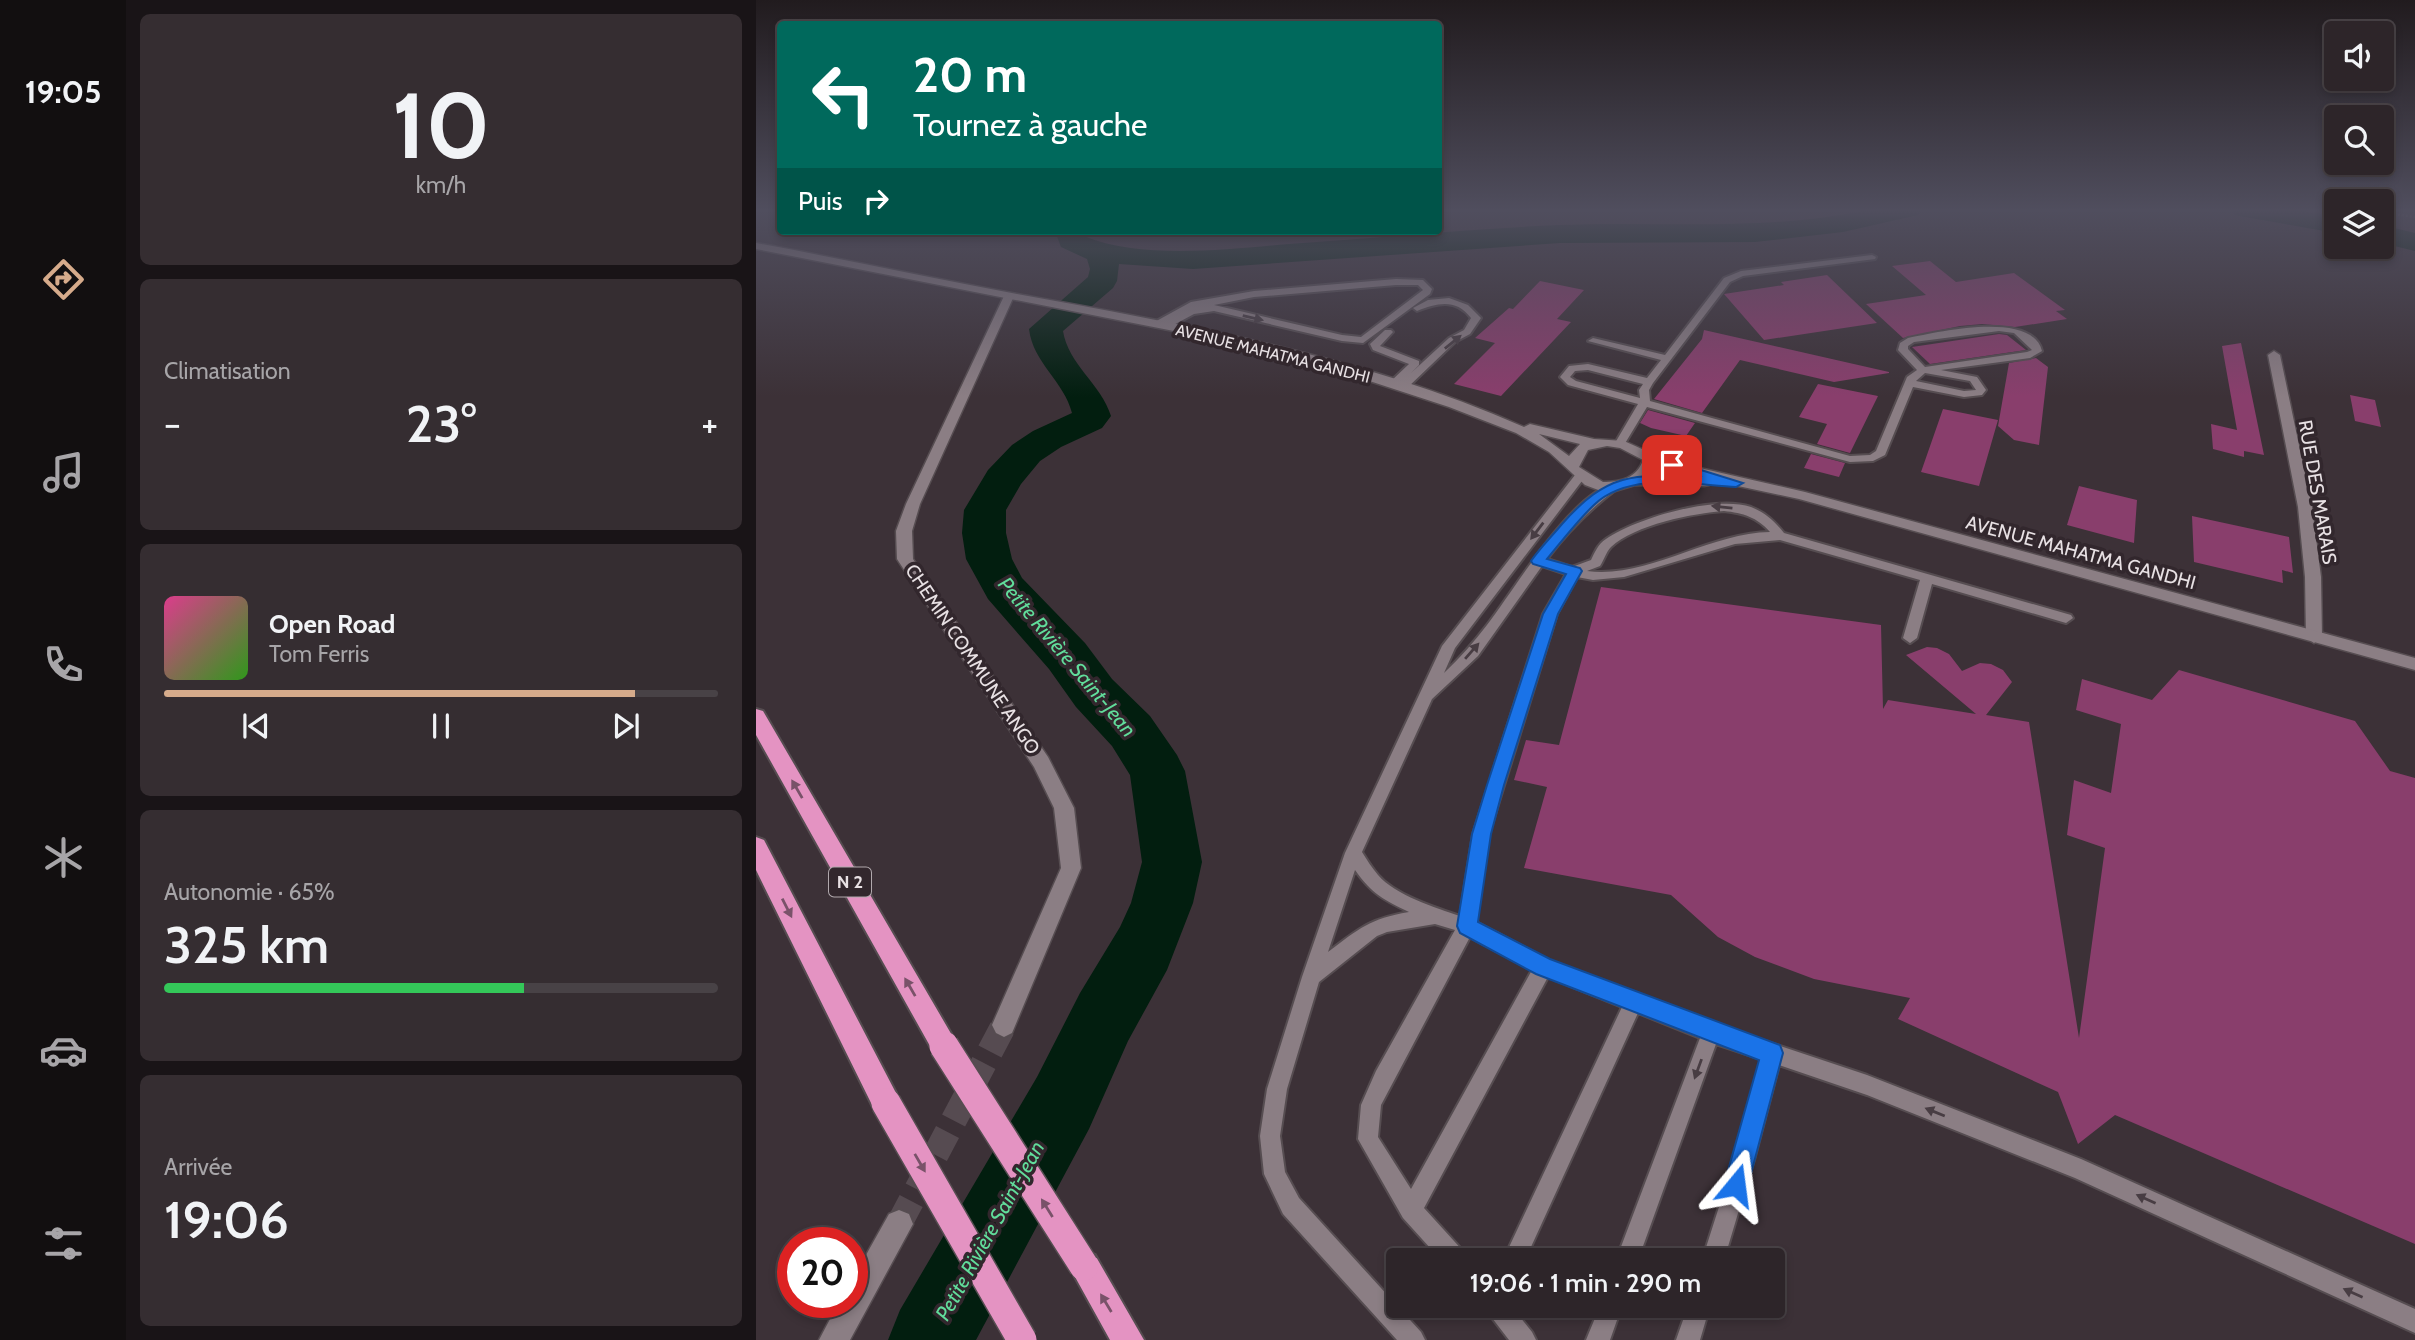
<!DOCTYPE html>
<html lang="fr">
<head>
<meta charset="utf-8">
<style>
  :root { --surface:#2d2529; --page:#352d31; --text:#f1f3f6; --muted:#a7a5a8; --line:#484246; --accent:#d6ab8b }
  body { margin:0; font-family:Cabin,sans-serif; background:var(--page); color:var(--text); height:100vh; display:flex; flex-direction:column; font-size:26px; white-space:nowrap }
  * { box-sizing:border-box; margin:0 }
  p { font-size:23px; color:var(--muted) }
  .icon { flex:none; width:38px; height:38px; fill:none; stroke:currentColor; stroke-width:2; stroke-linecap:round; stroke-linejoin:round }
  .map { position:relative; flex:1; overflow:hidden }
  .panel { display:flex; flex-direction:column; gap:14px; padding:14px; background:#191417; width:630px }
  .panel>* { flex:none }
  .top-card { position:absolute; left:21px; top:21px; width:665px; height:214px; border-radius:7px; box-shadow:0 4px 10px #0003,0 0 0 2px var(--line); background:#00695c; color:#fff; overflow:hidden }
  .tools { position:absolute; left:1568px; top:21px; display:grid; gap:14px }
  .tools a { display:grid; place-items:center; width:70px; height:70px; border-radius:7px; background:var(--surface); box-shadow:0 4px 10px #0003,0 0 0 2px var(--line); font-size:35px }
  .speed { position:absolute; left:21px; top:1227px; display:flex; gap:14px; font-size:35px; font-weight:700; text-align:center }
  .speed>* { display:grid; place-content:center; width:91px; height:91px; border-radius:50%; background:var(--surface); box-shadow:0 4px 10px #0003,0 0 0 2px var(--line); line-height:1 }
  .speed .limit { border:10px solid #d22; background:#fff; color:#111 }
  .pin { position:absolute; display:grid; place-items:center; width:60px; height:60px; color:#fff; margin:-30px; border-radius:14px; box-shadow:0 4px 10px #0006 }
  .me { position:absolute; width:77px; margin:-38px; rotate:16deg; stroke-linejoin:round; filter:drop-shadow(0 0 5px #0008) }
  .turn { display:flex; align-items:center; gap:24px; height:147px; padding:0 21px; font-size:32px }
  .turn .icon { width:91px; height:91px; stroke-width:2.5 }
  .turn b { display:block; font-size:49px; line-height:60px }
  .then { display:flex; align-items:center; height:66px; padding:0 21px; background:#0003; gap:14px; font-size:26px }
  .big { font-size:52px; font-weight:600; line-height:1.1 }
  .panel .card { flex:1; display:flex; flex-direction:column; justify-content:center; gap:10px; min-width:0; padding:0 24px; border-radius:10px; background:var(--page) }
  .panel .dial { align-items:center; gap:0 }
  .dial b { font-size:91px; line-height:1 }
  .song { display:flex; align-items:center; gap:21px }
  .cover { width:84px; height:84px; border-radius:10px; background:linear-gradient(135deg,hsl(330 70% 55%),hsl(110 70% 35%)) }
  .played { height:7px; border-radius:4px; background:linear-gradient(90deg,var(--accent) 85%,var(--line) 85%) }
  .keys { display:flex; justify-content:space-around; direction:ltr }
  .heat { display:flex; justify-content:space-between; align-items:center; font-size:38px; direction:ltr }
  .charge { height:10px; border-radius:5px; background:linear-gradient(90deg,#34c759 65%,var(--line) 0) }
  .trip { position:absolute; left:630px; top:1248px; width:399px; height:70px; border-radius:7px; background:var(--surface); box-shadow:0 4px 10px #0003,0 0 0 2px var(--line); font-weight:600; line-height:70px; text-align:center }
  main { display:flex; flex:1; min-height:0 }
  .menu { display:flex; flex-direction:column; width:126px; justify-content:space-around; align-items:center; background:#120f10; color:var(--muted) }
  .menu .icon { width:49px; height:49px }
  .menu .current { color:var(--accent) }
  .menu b { font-size:32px; color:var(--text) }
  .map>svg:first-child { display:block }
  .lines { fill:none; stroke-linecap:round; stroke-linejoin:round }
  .river { fill:#021e0f; fill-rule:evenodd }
  .building { fill:#893e6c }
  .tertiary-tunnel { stroke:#564b51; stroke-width:26; stroke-dasharray:26 13; stroke-linecap:butt }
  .service-casing { stroke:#564d51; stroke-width:4 }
  .minor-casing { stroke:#564d51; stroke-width:3 }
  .tertiary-casing { stroke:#564d51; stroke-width:3 }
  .secondary-casing { stroke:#564d51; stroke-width:3 }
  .trunk-casing { stroke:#564d51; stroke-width:4 }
  .path { stroke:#7a7075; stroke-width:2.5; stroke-dasharray:2 2; stroke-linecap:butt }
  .service { fill:#8b7e84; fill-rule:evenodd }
  .minor { fill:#8b7e84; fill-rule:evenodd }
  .tertiary { fill:#8b7e84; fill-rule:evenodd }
  .secondary { fill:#8b7e84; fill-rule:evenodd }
  .trunk { fill:#e493c2; fill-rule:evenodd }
  .trunk-bridge-casing { stroke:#564d51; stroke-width:32; stroke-linecap:butt }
  .trunk-bridge { stroke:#e493c2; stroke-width:29 }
  .oneway { fill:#483d43 }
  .oneway2 { fill:#795269 }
  .route { fill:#1a73e8; stroke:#114b97; stroke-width:2 }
  .labels { text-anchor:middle; stroke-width:7; stroke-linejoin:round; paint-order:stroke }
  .far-street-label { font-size:16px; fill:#e8e1e4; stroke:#32272d }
  .shield { fill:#32272d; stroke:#b1a9ad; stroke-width:2 }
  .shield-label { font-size:18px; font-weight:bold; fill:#e8e1e4 }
  .street-label { font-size:19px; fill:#e8e1e4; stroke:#32272d }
  .water-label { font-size:21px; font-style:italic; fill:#61dd9b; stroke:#32272d }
</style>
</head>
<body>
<main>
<nav class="menu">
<b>19:05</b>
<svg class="icon current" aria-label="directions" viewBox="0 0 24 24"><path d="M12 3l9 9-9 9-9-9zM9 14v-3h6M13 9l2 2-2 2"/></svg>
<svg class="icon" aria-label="music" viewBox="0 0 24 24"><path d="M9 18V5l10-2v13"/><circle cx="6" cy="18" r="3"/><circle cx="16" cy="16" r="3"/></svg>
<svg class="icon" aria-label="phone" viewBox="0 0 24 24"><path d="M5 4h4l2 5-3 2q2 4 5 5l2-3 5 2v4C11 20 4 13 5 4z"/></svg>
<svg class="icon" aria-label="climate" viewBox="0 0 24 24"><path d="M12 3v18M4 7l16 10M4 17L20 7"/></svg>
<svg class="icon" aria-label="car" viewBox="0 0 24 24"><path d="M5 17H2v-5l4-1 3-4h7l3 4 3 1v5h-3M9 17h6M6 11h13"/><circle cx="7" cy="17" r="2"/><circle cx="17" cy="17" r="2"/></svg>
<svg class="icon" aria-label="filters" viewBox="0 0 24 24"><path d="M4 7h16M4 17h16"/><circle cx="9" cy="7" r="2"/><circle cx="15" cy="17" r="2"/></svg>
</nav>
<section class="panel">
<div class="card dial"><b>10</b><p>km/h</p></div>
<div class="card"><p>Climatisation</p>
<div class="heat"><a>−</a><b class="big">23°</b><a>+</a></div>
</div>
<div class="card">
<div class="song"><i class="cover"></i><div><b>Open Road</b><p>Tom Ferris</p></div></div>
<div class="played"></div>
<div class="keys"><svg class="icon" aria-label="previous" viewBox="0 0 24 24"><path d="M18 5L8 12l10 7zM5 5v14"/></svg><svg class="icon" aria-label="pause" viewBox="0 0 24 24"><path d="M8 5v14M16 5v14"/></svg><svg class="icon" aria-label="next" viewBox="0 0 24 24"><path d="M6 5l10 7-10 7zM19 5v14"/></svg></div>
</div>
<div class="card"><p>Autonomie · 65%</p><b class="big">325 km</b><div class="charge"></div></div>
<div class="card"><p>Arrivée</p><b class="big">19:06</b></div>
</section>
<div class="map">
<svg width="1659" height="1340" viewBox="0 0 1659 1340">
  <rect width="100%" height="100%" fill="#3c3137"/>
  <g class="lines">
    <!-- river -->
    <path class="river" d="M 1116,209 L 1166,209 L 1162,215 L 1087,232 L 999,242 L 804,243 L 437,269 L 363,264 L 361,281 L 357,288 L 307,331 C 312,364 345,384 355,416 L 346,428 L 305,447 L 284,461 L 265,484 L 250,510 L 250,533 L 256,559 L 266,578 L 329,643 L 356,679 L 394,716 L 421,755 L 429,771 L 446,862 L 437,903 L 411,970 L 372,1041 L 333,1129 L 220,1340 L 132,1340 L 144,1310 L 281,1077 L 324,993 L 364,927 L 375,903 L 386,862 L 374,775 L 356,746 L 320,707 L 293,669 L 232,599 L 210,559 L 206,533 L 208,510 L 232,470 L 256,445 L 277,431 L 316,413 C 308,381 277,363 273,329 L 332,277 L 334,269 L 331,259 L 305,247 L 299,231 L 327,231 L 328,236 C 385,260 472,249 533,244 C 623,238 713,229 804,225 C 908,221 1013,232 1116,209 Z
      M 1475,209 L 1537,209 L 1580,217 L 1580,233 L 1489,217 L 1479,215 Z
      M 1626,225 L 1659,233 L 1659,251 L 1626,243 Z"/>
  </g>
  <!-- building -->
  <path class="building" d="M 1174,261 L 1200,282 L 1258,273 L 1309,310 L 1300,311 L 1311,319 L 1259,327 L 1226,324 L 1204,326 L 1147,338 L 1110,304 L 1170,295 L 1136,266 Z
    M 1071,275 L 1121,323 L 1008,340 L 968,294 L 1028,285 L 1025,282 Z
    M 784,281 L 828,290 L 801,319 L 815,322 L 745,396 L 698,384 L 739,343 L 719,338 L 753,308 L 757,309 Z
    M 948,330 L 1133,372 L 1133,373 L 1078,382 L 984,360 L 946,413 L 898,399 L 946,339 Z
    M 1243,334 L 1251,335 L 1270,350 L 1174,364 L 1156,347 Z
    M 1485,343 L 1508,455 L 1488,451 L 1488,457 L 1457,449 L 1455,424 L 1481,430 L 1466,346 Z
    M 1280,358 L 1292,367 L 1283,445 L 1258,440 L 1242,426 L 1253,363 Z
    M 1062,384 L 1122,396 L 1094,453 L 1061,444 L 1071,424 L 1043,417 Z
    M 1594,395 L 1619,400 L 1625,427 L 1599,421 Z
    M 1187,409 L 1242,420 L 1223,486 L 1165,472 Z
    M 892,410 L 939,423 L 930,436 L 895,428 L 884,423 Z
    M 1055,454 L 1089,463 L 1083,477 L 1048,468 Z
    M 1323,486 L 1381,500 L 1378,543 L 1311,525 Z
    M 1436,516 L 1533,537 L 1537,573 L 1526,570 L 1527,583 L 1438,562 Z
    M 845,587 L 1125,625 L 1127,709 L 1132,700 L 1220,714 L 1150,655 L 1171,647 L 1181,648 L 1193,654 L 1206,671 L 1224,663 L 1235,664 L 1247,670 L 1256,682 L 1230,715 L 1273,722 L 1323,1038 L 1349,848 L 1311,835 L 1318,780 L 1355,793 L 1365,724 L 1320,710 L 1326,679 L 1396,700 L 1423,670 L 1599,721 L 1634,771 L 1659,778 L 1659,1244 L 1359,1115 L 1322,1144 L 1302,1092 L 1142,1019 L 1154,998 L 1058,979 L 999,957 L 962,937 L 915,895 L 768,868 L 791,787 L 758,780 L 770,740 L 803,745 Z"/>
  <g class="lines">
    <!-- tertiary-tunnel -->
    <path class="tertiary-tunnel" d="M 143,1224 L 248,1025"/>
    <!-- service casing -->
    <g class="service-casing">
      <path id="service" d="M 1116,255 L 1120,257 L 1119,259 L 987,276 L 974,282 L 897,383 L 893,390 L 894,401 L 1094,456 L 1114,455 L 1120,451 L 1151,377 L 1161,370 L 1142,350 L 1144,343 L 1152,338 C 1181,332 1276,310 1286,351 L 1274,358 L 1185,370 L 1221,377 L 1230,390 L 1226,395 L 1208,397 L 1157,387 L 1129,455 L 1117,461 L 1094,462 L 891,407 L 868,445 L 860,445 L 859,443 L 882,404 L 812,385 L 804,377 L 813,366 L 832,364 L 891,378 L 905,360 L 832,341 L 837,338 L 909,355 L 968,278 L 985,271 ZM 1243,331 L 1258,333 L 1276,350 L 1271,352 L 1169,367 L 1152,349 L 1152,346 L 1158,342 ZM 832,370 L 887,384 L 883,390 L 884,398 L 820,381 L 814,377 L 819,371 ZM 1169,373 L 1214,381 L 1220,390 L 1208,391 L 1160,381 Z
        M 640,279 L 667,280 L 676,289 L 674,294 L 607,343 L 586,341 L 458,311 L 438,314 L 410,329 L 405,326 L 410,322 L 400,327 L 395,324 L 435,302 L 498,291 ZM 640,285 L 662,285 L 667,290 L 605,337 L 586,335 L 458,305 L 433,310 L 498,297 Z
        M 693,298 L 712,305 L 725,318 L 714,334 L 699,342 L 650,389 L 634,386 L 634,382 L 653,364 L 617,350 L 614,344 L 629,330 L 635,330 L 637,332 L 624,346 L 663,361 L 663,365 L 655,373 L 693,338 L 708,330 L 715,318 C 700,298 681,303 661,311 L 657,308 L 672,300 Z
        M 823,474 L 829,477 L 699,648 L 688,673 C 704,658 718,642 731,625 C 761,586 812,498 858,483 L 864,486 L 862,488 C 834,509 812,531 791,559 L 816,567 L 835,560 C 839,552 842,544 850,539 C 881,518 959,495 995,507 C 1010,513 1018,521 1028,533 L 1315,615 L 1317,618 L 1310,623 L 1176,584 L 1161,638 L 1154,643 L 1147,638 L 1164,580 L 1024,540 L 979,544 L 868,577 L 837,580 L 821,577 L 801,614 L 733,834 L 720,922 L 794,961 L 955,1023 L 1111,1075 L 1325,1159 L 1659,1309 L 1659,1333 L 1319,1178 L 1111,1095 L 1023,1065 L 998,1160 L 968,1260 L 946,1260 L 978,1160 L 1005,1059 L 960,1044 L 882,1260 L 860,1260 L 944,1038 L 882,1013 L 769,1260 L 747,1260 L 866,1007 L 792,977 L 668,1208 L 708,1252 L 711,1260 L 685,1260 L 647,1218 L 602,1139 L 605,1105 L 620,1071 L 699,930 L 679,924 L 631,932 L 621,936 L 563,982 L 531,1089 L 524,1136 L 529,1172 L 543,1198 L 665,1332 L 669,1340 L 641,1340 L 527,1214 L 508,1174 L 504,1136 L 511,1089 L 546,977 L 589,853 L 686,646 L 819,475 ZM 968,511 C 987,513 1001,517 1014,532 C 952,533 892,579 831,571 L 844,566 C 848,560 850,552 855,547 C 878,525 938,513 968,511 ZM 786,566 L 810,574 L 787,614 L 717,834 L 704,916 C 680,908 639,895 622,875 C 616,868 611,860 606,852 L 676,699 L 722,656 ZM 599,870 C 616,894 628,900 653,912 C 613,919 604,928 572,952 ZM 714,937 L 776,970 L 655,1189 L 622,1137 L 625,1105 Z
        M 730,1306 L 755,1306 L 776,1332 L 780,1340 L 753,1340 L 733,1314 Z
        M 844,1306 L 866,1306 L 854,1340 L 830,1340 Z
        M 932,1306 L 954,1306 L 944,1340 L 920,1340 Z"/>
    </g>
    <!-- minor casing -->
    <g class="minor-casing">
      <path id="minor" d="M 1518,351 L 1524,355 L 1556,507 L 1565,577 L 1566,637 L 1558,643 L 1550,637 L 1549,577 L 1542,507 L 1512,355 Z"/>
    </g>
    <!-- tertiary casing -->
    <g class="tertiary-casing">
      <path id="tertiary" d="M 253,293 L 258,296 L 164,504 L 156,531 L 157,559 L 292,757 L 318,808 L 325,868 L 256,1033 L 248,1037 L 240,1033 L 236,1025 L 305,868 L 298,808 L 278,767 L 141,559 L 140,531 L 150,504 L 248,296 Z
        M 143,1210 L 153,1214 L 157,1224 L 94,1340 L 63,1340 L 83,1302 L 96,1302 L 96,1280 L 133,1214 Z"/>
    </g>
    <!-- secondary casing -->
    <g class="secondary-casing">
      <path id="secondary" d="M 0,243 C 87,259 174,278 261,294 C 431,325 608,356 768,427 L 774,424 L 838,439 L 868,441 L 913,461 L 1049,492 L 1659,658 L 1659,670 L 1043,499 L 954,480 L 953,485 L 948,486 L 879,485 L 859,491 L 845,491 L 829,485 L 793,452 L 760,433 L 693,407 L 586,372 L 423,332 L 0,249 ZM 783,434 L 824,444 L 813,456 ZM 851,446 L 864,448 L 887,460 C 881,478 865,482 847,482 L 823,467 L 832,450 ZM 899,466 L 945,478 L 892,477 Z"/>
    </g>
    <!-- trunk casing -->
    <g class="trunk-casing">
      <path id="trunk" d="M 0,709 L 7,711 L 197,1037 L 201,1046 L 197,1055 L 188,1059 L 179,1055 L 0,735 Z
        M 0,837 L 8,840 L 140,1093 L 144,1103 L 140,1113 L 130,1117 L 120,1113 L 0,870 Z
        M 328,1251 L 339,1255 L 388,1340 L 354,1340 L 313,1266 L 317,1255 Z"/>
    </g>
    <!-- path -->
    <path class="path" d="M 1626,212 L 1659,217"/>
    <!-- service -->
    <use href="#service" class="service"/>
    <!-- minor -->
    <use href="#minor" class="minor"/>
    <!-- tertiary -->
    <use href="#tertiary" class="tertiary"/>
    <!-- secondary -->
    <use href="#secondary" class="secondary"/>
    <!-- trunk -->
    <use href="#trunk" class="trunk"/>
    <!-- trunk-bridge casing -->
    <g class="trunk-bridge-casing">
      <path id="trunk-bridge" d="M 188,1046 L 328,1266
        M 130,1103 L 266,1340"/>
    </g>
    <!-- trunk-bridge -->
    <use href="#trunk-bridge" class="trunk-bridge"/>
  </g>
  <!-- one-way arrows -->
  <defs><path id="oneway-solid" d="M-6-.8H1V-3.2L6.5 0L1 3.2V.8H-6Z" transform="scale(1.75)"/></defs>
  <g class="oneway">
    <use href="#oneway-solid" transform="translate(497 318) rotate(13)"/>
    <use href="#oneway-solid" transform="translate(697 342) rotate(-39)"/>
    <use href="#oneway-solid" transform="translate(966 507) rotate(-174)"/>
    <use href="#oneway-solid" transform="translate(781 531) rotate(127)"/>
    <use href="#oneway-solid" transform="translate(716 651) rotate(-49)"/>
    <use href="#oneway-solid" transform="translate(942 1069) rotate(110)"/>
    <use href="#oneway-solid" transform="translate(1179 1112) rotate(-158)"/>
    <use href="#oneway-solid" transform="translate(1390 1199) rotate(-156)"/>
    <use href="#oneway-solid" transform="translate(1597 1293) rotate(-156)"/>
  </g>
  <g class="oneway2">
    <use href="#oneway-solid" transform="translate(41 789) rotate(-120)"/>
    <use href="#oneway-solid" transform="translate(31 908) rotate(63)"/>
    <use href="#oneway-solid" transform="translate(154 987) rotate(-120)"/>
    <use href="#oneway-solid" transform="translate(164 1163) rotate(60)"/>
    <use href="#oneway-solid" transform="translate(291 1208) rotate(-122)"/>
    <use href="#oneway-solid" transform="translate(350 1303) rotate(-121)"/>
  </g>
  <!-- sky -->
  <linearGradient id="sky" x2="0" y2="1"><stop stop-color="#211b1e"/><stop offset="0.53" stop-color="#504e5e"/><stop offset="1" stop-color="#504e5e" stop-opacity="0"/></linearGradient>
  <rect width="1659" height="397" fill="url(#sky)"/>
  <!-- route -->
  <path class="route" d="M 916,461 L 987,483 L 980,487 C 936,485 873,471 838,505 C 821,521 806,541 791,559 L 824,568 L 826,571 L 802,614 L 748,785 L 735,834 L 722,922 L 794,959 L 1024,1045 L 1027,1053 L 992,1185 L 989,1194 L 980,1197 L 972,1194 L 968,1185 L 1003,1060 L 780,974 L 704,933 L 701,926 L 716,834 L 731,785 L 787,614 L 810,574 L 777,564 L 775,561 C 784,548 796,536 806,524 C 853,471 879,474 946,477 L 911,468 L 911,462 Z"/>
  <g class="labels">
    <!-- far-street labels -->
    <g class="far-street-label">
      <text transform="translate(517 353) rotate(14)" y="6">AVENUE MAHATMA GANDHI</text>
    </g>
    <!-- shield labels -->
    <rect class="shield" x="73" y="867.5" width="42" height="29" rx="5"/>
    <g class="shield-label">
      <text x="94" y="888">N 2</text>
    </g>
    <!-- street labels -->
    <g class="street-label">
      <text transform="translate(1562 492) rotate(80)" y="7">RUE DES MARAIS</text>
      <text transform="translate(1325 552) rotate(15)" y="7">AVENUE MAHATMA GANDHI</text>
      <text transform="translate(217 659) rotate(56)" y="7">CHEMIN COMMUNE ANGO</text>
    </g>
    <!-- water labels -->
    <g class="water-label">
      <text transform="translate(311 657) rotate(50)" y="7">Petite Rivière Saint-Jean</text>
      <text transform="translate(234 1231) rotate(-61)" y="7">Petite Rivière Saint-Jean</text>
    </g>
  </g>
</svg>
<div class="tools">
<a><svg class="icon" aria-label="sound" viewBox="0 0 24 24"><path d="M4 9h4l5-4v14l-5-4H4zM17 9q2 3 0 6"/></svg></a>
<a><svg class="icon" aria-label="search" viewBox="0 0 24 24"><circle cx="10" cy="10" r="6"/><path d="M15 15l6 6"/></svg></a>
<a><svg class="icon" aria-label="layers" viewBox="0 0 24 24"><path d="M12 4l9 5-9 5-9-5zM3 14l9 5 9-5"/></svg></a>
</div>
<div class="speed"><div class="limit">20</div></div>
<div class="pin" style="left:916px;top:465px;background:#d93025"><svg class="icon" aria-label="arrive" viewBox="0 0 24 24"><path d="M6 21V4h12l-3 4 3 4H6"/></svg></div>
<svg class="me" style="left:980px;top:1185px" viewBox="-20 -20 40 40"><path d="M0-17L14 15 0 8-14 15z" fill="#1a73e8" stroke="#fff" stroke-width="4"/></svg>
<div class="trip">19:06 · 1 min · 290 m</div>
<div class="top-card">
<div class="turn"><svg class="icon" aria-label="left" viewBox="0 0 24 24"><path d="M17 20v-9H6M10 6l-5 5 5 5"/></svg><div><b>20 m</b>Tournez à gauche</div></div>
<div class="then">Puis<svg class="icon" aria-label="right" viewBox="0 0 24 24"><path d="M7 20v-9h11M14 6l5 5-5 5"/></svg></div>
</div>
</div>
</main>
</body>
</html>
